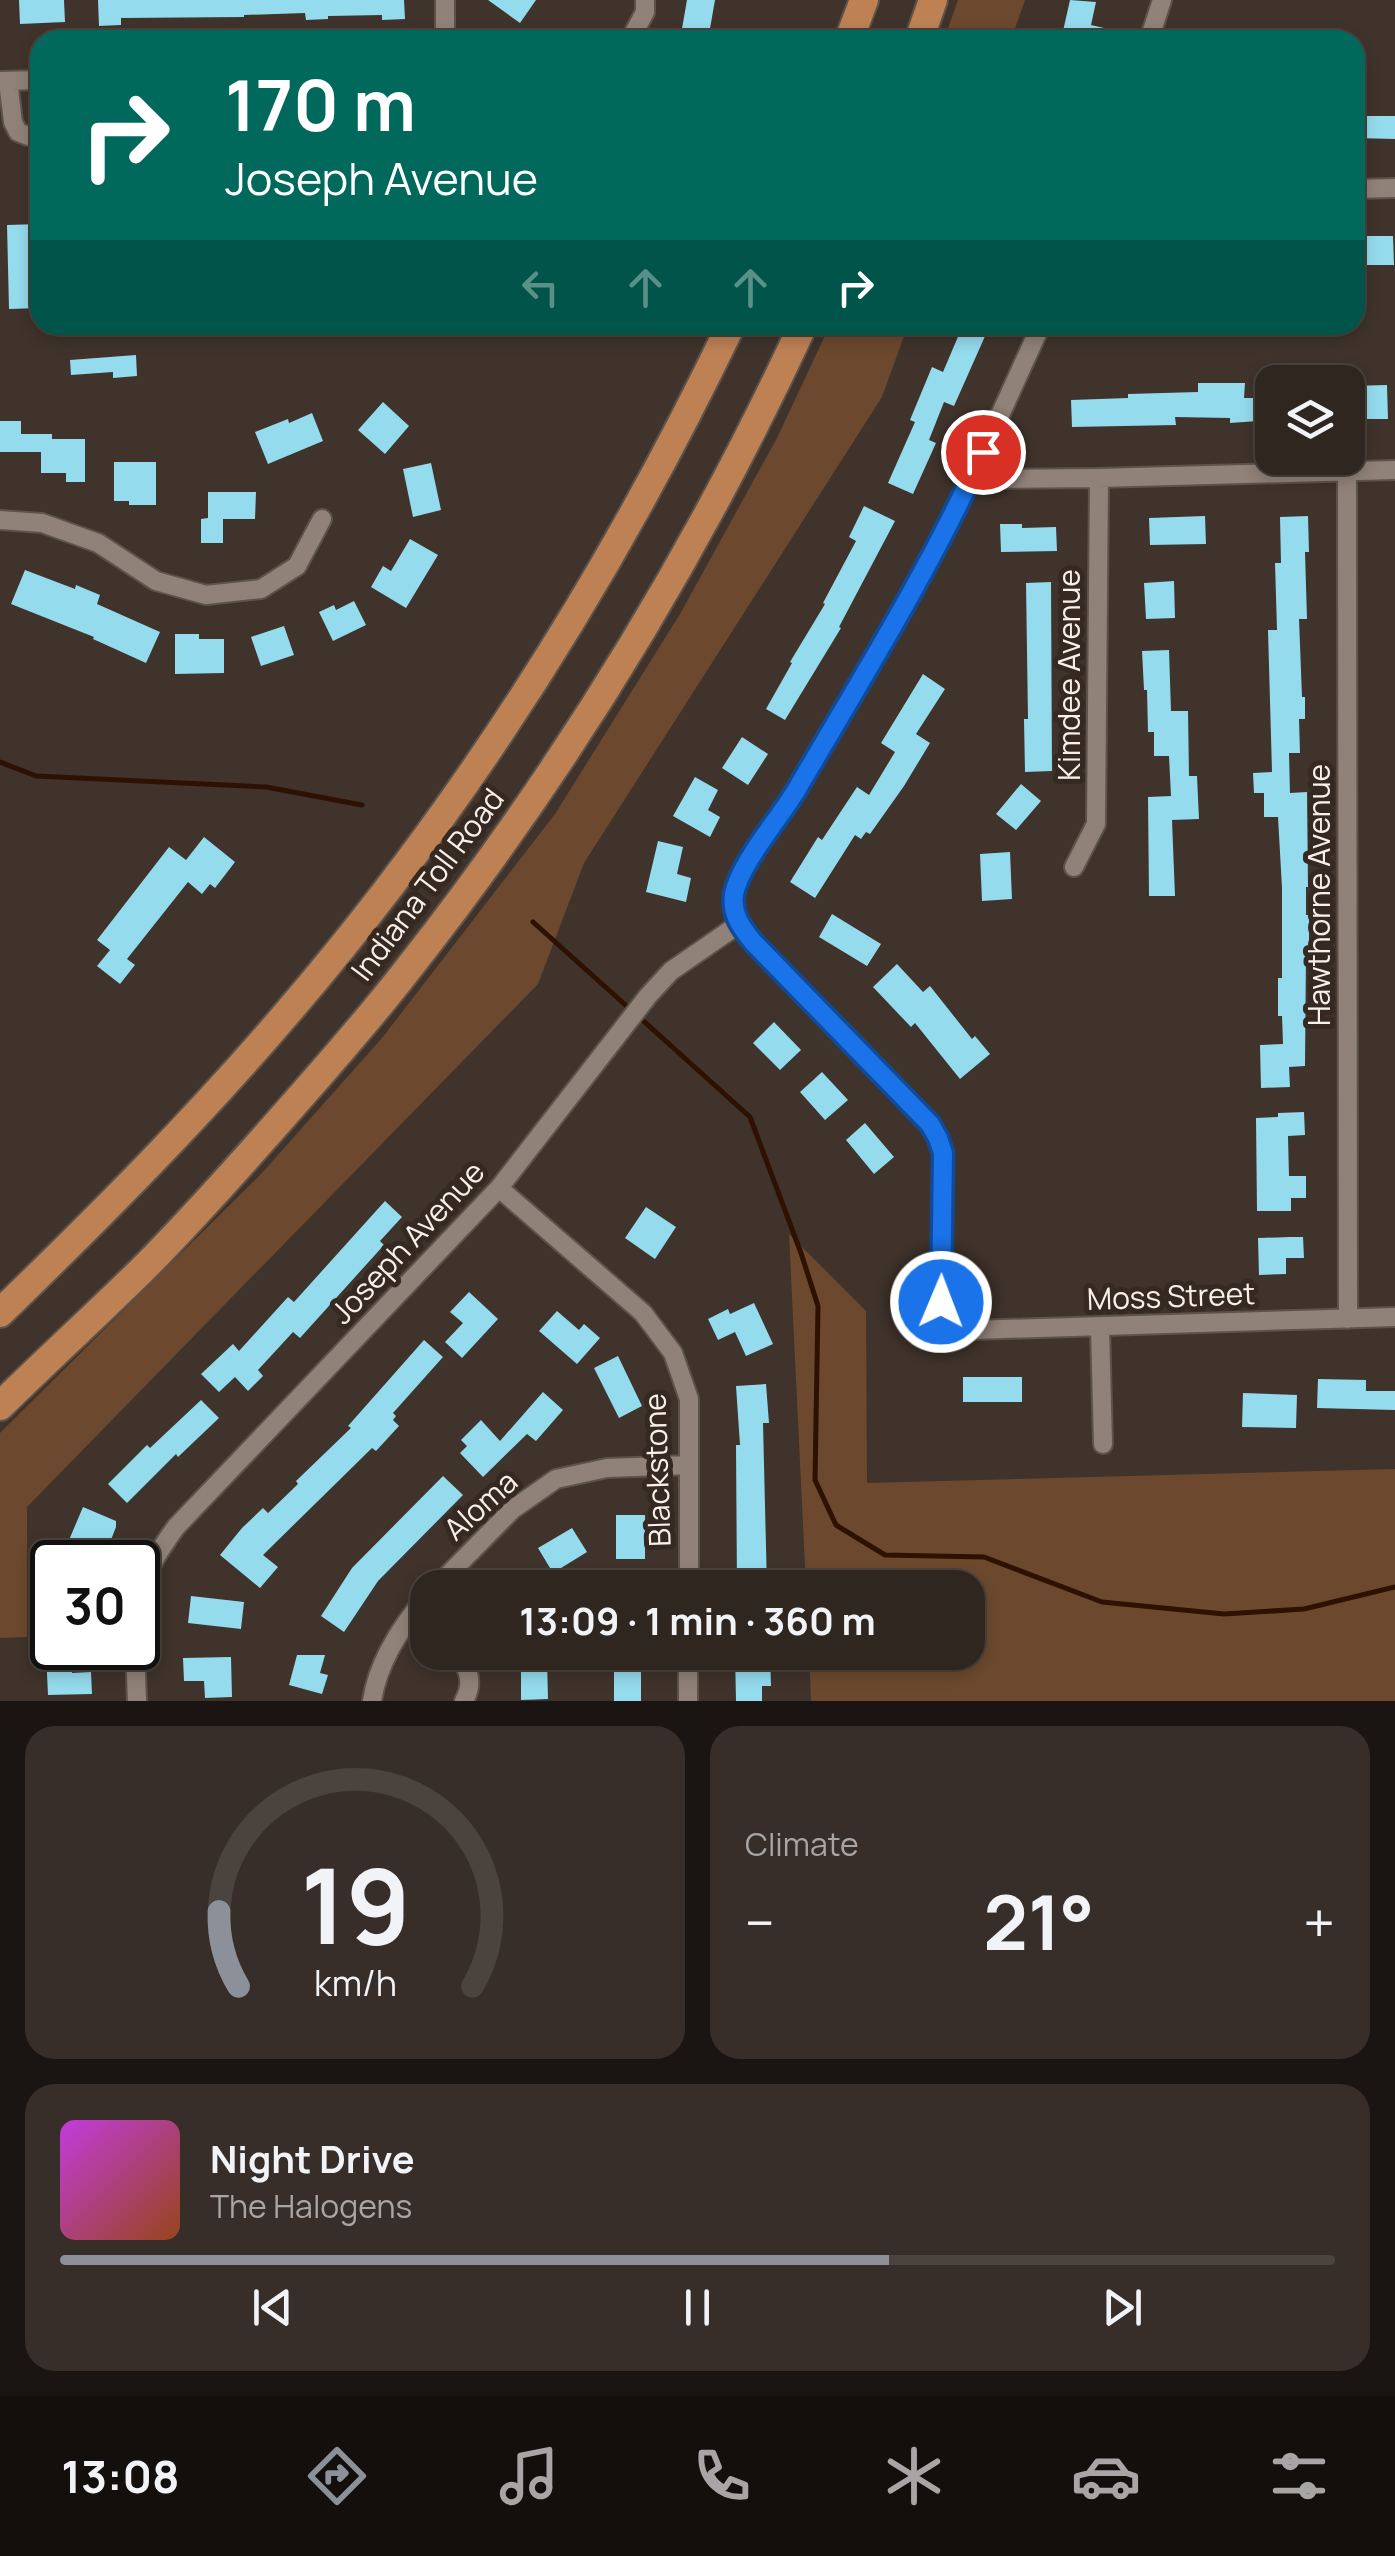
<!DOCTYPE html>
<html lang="en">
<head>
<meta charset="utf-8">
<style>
  :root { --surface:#2f2620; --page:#372e29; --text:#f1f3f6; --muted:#a7a5a5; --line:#4a433e; --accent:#8c9099 }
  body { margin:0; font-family:Manrope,sans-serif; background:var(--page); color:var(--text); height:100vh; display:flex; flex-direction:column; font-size:38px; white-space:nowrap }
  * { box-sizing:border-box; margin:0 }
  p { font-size:32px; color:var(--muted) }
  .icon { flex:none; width:55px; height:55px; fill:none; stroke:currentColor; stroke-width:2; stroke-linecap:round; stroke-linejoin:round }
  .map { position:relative; height:1701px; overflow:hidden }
  .drawer { display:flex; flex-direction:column; gap:25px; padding:25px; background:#1a1512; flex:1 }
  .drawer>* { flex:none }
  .guide { position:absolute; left:30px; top:30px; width:1335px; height:305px; border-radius:30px; box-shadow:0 5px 15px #0003,0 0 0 2px var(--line); background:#00695c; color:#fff; overflow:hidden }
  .controls { position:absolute; left:1255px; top:365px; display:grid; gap:20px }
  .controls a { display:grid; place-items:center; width:110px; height:110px; border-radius:20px; background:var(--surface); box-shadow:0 5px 15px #0003,0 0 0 2px var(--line); font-size:50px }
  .speed { position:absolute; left:30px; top:1540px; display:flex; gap:20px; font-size:50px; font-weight:700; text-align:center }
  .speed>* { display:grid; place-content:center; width:130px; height:130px; border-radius:50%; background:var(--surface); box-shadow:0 5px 15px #0003,0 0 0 2px var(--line); line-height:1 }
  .speed .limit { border:5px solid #111; border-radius:15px; background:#fff; color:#111 }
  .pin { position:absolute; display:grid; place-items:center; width:85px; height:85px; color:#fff; margin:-42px; border:5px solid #fff; border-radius:50%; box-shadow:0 2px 10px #0007 }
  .me { position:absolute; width:110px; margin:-55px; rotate:1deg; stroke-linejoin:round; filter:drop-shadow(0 0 8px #0008) }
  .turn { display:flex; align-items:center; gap:35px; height:210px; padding:0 30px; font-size:45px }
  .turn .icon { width:130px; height:130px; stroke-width:2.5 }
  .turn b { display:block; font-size:70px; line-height:85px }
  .lanes { display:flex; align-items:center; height:95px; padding:0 30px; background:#0003; justify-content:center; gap:50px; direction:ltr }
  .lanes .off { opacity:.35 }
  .big { font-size:75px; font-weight:700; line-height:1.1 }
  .drawer .widget { flex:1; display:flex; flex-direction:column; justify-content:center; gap:15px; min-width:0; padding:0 35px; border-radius:30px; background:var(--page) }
  .drawer .dial { align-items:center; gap:0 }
  .dial svg { height:260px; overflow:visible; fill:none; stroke:var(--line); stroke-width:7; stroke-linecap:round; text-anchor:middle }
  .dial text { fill:var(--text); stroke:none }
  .song { display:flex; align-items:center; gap:30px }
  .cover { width:120px; height:120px; border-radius:15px; background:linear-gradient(135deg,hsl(290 70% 55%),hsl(20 70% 35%)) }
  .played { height:10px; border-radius:5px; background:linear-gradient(90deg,var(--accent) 65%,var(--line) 65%) }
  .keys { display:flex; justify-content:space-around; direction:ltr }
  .heat { display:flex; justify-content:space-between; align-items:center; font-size:55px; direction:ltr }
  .drawer .tiles { flex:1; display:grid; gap:25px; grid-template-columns:1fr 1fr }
  .widget:last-child { grid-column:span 2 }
  .trip { position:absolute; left:410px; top:1570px; width:575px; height:100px; border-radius:30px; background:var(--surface); box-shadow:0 5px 15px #0003,0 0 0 2px var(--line); font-weight:700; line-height:100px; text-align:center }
  .menu { display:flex; height:160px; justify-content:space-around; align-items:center; background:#130f0d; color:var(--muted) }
  .menu .icon { width:70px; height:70px }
  .menu .selected { color:var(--accent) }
  .menu b { font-size:45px; color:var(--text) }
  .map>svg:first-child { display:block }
  .green { fill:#6c492e }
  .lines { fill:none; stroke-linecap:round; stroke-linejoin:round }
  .stream { stroke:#2e1100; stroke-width:5 }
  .building { fill:#94dbed }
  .minor-casing { stroke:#5d534b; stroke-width:22 }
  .highway-casing { stroke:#5d534b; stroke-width:32 }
  .minor { stroke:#908278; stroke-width:18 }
  .highway { stroke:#bd8154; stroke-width:28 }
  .route-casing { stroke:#114b97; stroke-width:25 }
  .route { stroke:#1a73e8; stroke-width:18 }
  .labels { text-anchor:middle; stroke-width:10; stroke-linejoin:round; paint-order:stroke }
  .street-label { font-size:30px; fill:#f8f1eb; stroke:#352921 }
</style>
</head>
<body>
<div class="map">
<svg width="1395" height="1701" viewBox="0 0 1395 1701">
  <rect width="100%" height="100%" fill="#3f332b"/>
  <!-- green -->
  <path class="green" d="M 958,0 L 1025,0 L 1011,40 L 944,40 Z
    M 830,325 L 908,325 L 882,397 L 584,863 L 538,984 L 27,1507 L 27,1637 L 0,1638 L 0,1433 L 261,1174 L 382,1038 L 555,814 L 680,614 L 777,438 Z
    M 789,1234 L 866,1311 L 867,1483 L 1395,1469 L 1395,1701 L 811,1701 L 809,1653 L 968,1652 L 968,1588 L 806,1587 Z"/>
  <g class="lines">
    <!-- stream -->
    <path class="stream" d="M 0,762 L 36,776 L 266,787 L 362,805
      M 533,922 L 631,1010
      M 639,1017 L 750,1117 L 801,1253 L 818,1306 L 815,1480 L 836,1525 L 885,1555 L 984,1557 L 1102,1602 L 1224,1614 L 1304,1609 L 1395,1587"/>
  </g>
  <!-- building -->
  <path class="building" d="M 19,0 L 64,0 L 65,22 L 20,24 Z
    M 98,0 L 404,0 L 405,19 L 382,20 L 382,15 L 328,16 L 328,19 L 306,20 L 305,13 L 244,15 L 244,17 L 121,18 L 121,25 L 99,26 Z
    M 488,0 L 536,0 L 520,23 Z
    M 687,0 L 715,0 L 708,40 L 680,40 Z
    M 1070,0 L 1096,2 L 1091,25 L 1104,28 L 1101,40 L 1061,40 Z
    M 1355,116 L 1395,116 L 1395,139 L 1355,138 Z
    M 40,224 L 40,308 L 9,309 L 7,225 Z
    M 1355,236 L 1393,236 L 1394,265 L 1355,265 Z
    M 963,325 L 990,325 L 954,406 L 944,402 L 929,440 L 936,443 L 913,494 L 888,483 L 915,422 L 910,420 L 932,367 L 943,372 Z
    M 136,355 L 137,376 L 113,378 L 113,372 L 71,375 L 70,360 Z
    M 1198,383 L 1245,383 L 1244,398 L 1272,398 L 1272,420 L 1230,423 L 1230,418 L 1175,417 L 1176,425 L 1072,427 L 1071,400 L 1128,398 L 1128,394 L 1198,392 Z
    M 1387,385 L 1388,419 L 1366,419 L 1365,412 L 1348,413 L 1348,386 Z
    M 383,402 L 409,426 L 385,454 L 358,430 Z
    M 312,413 L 323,441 L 268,464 L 255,432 L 288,419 L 289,423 Z
    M 0,421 L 21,421 L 21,434 L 52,434 L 52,439 L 85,439 L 85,482 L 66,482 L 66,473 L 41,473 L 41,452 L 0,452 Z
    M 114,462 L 156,462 L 156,505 L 129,505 L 129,501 L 114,501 Z
    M 431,463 L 441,510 L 413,517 L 403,469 Z
    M 208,492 L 256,492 L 255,519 L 223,519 L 223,543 L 201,543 L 201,519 L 208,518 Z
    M 864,506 L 895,521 L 839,627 L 841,628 L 785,720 L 766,709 L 792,663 L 790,662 L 825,604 L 823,603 L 856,541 L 849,537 Z
    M 1205,516 L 1206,544 L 1150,545 L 1149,518 Z
    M 1308,516 L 1309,552 L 1305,552 L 1307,619 L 1299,619 L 1302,697 L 1305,697 L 1305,719 L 1299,719 L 1300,753 L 1289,753 L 1290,793 L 1307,792 L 1308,887 L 1306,887 L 1306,915 L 1309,915 L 1309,955 L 1306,955 L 1305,1066 L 1289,1067 L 1290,1087 L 1261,1088 L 1260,1045 L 1283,1044 L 1282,1016 L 1278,1016 L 1278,978 L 1282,978 L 1282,888 L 1278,817 L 1264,817 L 1264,793 L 1254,793 L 1253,773 L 1272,772 L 1268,630 L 1277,630 L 1275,563 L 1281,563 L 1280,517 Z
    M 1000,524 L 1022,524 L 1022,528 L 1056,527 L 1057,551 L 1001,552 Z
    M 410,539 L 438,555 L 406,608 L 371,587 L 383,566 L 391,571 Z
    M 25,570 L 75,589 L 76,585 L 100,595 L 97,604 L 160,632 L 146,663 L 93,639 L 94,637 L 11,604 Z
    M 1174,581 L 1175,618 L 1146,619 L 1144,583 Z
    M 1051,582 L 1052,771 L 1025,772 L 1024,719 L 1028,719 L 1026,583 Z
    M 354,601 L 366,625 L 333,641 L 319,612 L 334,605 L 336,610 Z
    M 284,626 L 294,655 L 261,666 L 251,637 Z
    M 175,634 L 199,634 L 199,639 L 224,639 L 224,673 L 175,674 Z
    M 1169,650 L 1171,711 L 1188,711 L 1189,776 L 1197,776 L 1199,819 L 1172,820 L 1175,896 L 1149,896 L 1148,797 L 1171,796 L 1169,756 L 1154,756 L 1154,732 L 1148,732 L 1147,690 L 1144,690 L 1142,651 Z
    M 923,674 L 945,689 L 916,734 L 930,743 L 904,786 L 870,834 L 866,832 L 861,839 L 855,835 L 815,898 L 790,882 L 818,837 L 822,840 L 857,787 L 869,795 L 895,752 L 881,743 Z
    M 742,737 L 768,754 L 748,785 L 722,768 Z
    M 695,777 L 718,790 L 708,810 L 720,817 L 710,837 L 673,816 Z
    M 1021,784 L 1041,801 L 1016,830 L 996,814 Z
    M 204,837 L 235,862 L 215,888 L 210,884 L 202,894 L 188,882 L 127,959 L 135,965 L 120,984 L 97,966 L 110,950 L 97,940 L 169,847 L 186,860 Z
    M 658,841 L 683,847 L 677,874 L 691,878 L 686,902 L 646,892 Z
    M 1010,852 L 1012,899 L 982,901 L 980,854 Z
    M 832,914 L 881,944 L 867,966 L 819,937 Z
    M 897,964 L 923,992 L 930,986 L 972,1039 L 975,1036 L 990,1054 L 960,1079 L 915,1023 L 911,1027 L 873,987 Z
    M 774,1022 L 801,1050 L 780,1070 L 753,1043 Z
    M 822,1072 L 848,1100 L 825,1120 L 800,1092 Z
    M 1304,1112 L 1305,1135 L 1288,1136 L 1289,1176 L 1306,1176 L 1306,1198 L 1291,1198 L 1291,1211 L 1257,1211 L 1256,1118 L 1278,1117 L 1278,1113 Z
    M 865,1123 L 894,1157 L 874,1174 L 846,1140 Z
    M 385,1201 L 402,1217 L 380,1241 L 384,1245 L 300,1338 L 293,1332 L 258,1370 L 263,1376 L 248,1391 L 235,1377 L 219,1392 L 201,1374 L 233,1344 L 239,1351 L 288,1297 L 294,1302 Z
    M 646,1207 L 676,1227 L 655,1259 L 625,1238 Z
    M 1290,1237 L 1303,1237 L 1304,1258 L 1286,1258 L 1286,1274 L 1259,1275 L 1258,1238 Z
    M 469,1292 L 498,1319 L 462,1358 L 445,1342 L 463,1323 L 450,1312 Z
    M 754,1303 L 773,1344 L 746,1356 L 735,1332 L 718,1340 L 708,1319 L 728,1309 L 730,1314 Z
    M 557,1311 L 579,1330 L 584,1324 L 600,1338 L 577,1364 L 539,1331 Z
    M 424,1340 L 443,1357 L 393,1413 L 396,1416 L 393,1420 L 399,1426 L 376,1451 L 372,1448 L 263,1555 L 278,1567 L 260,1588 L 220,1555 L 242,1528 L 263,1508 L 268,1513 L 298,1484 L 296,1481 L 351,1428 L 348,1426 Z
    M 618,1356 L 642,1406 L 619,1418 L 594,1368 Z
    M 963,1377 L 1022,1377 L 1022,1402 L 963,1402 Z
    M 1318,1379 L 1366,1380 L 1366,1391 L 1395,1391 L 1395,1410 L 1317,1408 Z
    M 766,1384 L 769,1423 L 763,1423 L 767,1588 L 737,1588 L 736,1445 L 740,1445 L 736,1386 Z
    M 543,1392 L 563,1410 L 536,1441 L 527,1434 L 483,1477 L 460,1453 L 467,1446 L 461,1440 L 481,1420 L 500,1441 Z
    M 1243,1393 L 1297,1395 L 1296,1428 L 1242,1427 Z
    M 201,1400 L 219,1418 L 178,1457 L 176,1454 L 127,1503 L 108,1484 L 147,1445 L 150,1448 Z
    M 443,1476 L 463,1495 L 378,1581 L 344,1632 L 321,1616 L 352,1568 Z
    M 83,1507 L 116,1521 L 116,1527 L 105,1555 L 69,1540 Z
    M 616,1515 L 645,1515 L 645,1559 L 616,1559 Z
    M 572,1528 L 587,1552 L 553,1573 L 538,1548 Z
    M 191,1596 L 244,1602 L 241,1629 L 188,1623 Z
    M 71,1651 L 72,1673 L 91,1672 L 92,1694 L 48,1695 L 46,1652 Z
    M 735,1652 L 770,1652 L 771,1686 L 762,1686 L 762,1701 L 736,1701 Z
    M 297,1655 L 325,1655 L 320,1673 L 328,1675 L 322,1694 L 289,1685 Z
    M 231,1657 L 232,1697 L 205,1698 L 204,1681 L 184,1681 L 183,1658 Z
    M 521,1659 L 547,1659 L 548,1699 L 521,1700 Z
    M 614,1660 L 641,1660 L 641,1701 L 614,1701 Z"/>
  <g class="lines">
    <!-- minor casing -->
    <g class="minor-casing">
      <path id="minor" d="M 445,0 L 445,40
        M 630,40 L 645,12 L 645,0
        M 1149,40 L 1162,0
        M 0,81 L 40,80
        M 8,81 L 13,122 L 18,132 L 28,136 L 40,135
        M 1355,189 L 1395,188
        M 1041,325 L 971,479 L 922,575 L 785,808 L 741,873 L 734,892 L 733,908 L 739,924 L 753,942 L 929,1125 L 938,1138 L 943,1153 L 941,1302 L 949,1324 L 972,1330 L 1395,1317
        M 1347,471 L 1348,1319
        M 971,479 L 1099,478 L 1395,470
        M 0,520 L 42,523 L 98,543 L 156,581 L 206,595 L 261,589 L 297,566 L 322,519
        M 1074,867 L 1096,824 L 1099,478
        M 499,1188 L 643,1313 L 673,1353 L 689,1399 L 689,1588
        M 1100,1327 L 1103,1444
        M 435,1588 L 513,1509 L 556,1479 L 607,1468 L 689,1465
        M 138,1613 C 144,1573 153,1559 176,1527 L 499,1188 L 648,996 L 671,971 L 739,924
        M 135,1648 L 137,1701
        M 456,1652 C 469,1668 474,1683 464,1701
        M 372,1701 C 378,1661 402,1625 428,1595
        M 688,1701 L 688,1652"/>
    </g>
    <!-- highway casing -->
    <g class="highway-casing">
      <path id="highway" d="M 849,40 L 864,0
        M 919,40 L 933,0
        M 0,1313 C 100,1216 198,1118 288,1012 C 466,805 613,571 731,325
        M 0,1406 C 47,1360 95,1316 142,1270 C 190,1222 236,1170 281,1119 C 324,1070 368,1021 408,969 C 564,771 697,554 803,325"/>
    </g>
    <!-- minor -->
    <use href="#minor" class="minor"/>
    <!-- highway -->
    <use href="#highway" class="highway"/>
  </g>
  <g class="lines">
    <!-- route casing -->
    <g class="route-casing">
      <path id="route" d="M 941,1302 L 943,1153 L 938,1138 L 930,1124 L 753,942 C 741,927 731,914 734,894 C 740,863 780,818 797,789 C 862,678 930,569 983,452"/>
    </g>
    <!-- route -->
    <use href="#route" class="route"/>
  </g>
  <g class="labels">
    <!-- street labels -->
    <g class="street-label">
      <text transform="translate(1070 675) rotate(-90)" y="10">Kimdee Avenue</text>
      <text transform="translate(428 885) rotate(-53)" y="10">Indiana Toll Road</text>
      <text transform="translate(1320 895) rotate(-90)" y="10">Hawthorne Avenue</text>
      <text transform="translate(408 1243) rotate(-47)" y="10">Joseph Avenue</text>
      <text transform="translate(1171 1297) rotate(-2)" y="10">Moss Street</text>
      <text transform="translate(658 1470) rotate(-92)" y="10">Blackstone</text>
      <text transform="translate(481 1506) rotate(-42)" y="10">Aloma</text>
    </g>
  </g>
</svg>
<div class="controls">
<a><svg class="icon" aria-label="layers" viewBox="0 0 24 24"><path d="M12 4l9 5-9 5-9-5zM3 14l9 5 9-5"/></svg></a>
</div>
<div class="speed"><div class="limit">30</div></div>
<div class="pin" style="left:983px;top:452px;background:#d93025"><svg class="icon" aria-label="arrive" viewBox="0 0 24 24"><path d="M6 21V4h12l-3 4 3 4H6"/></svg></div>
<svg class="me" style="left:941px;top:1302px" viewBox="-20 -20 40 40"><circle r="17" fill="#1a73e8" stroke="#fff" stroke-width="3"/><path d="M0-11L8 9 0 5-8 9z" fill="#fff"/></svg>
<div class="trip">13:09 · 1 min · 360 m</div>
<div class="guide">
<div class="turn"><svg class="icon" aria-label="right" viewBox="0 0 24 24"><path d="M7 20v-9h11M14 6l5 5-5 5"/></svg><div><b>170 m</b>Joseph Avenue</div></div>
<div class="lanes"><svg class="icon off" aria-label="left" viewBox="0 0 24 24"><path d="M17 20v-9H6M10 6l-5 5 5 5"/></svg><svg class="icon off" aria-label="ahead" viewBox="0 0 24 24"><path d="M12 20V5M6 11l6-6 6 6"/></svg><svg class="icon off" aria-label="ahead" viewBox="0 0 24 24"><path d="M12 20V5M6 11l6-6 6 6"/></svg><svg class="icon" aria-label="right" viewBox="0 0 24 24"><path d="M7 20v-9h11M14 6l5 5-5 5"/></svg></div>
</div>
</div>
<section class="drawer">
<div class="tiles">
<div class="widget dial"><svg viewBox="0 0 100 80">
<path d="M14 69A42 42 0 1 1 86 69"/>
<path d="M14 69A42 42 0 0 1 8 46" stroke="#8c9099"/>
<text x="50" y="56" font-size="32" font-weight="700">19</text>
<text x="50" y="72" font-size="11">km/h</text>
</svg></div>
<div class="widget"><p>Climate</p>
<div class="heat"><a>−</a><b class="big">21°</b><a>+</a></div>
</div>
<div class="widget">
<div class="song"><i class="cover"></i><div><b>Night Drive</b><p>The Halogens</p></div></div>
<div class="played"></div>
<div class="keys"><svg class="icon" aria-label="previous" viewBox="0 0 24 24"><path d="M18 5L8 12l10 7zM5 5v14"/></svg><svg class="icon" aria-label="pause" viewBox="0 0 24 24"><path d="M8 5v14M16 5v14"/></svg><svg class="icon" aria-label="next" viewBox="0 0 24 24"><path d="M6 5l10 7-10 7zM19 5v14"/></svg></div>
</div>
</div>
</section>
<nav class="menu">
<b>13:08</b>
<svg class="icon selected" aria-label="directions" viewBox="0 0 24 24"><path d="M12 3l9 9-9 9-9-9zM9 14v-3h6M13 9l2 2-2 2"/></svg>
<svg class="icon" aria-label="music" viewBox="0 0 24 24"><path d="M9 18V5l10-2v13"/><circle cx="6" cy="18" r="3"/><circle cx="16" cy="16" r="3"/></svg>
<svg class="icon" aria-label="phone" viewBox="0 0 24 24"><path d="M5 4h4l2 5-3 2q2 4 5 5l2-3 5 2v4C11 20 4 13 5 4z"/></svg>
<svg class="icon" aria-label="climate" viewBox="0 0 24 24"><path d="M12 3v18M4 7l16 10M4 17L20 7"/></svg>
<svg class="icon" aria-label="car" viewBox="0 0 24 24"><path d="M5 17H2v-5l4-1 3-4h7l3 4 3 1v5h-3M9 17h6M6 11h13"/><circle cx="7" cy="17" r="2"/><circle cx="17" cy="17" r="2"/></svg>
<svg class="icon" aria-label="filters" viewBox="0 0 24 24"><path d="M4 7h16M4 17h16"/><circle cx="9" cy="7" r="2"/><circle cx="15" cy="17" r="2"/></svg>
</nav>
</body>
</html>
